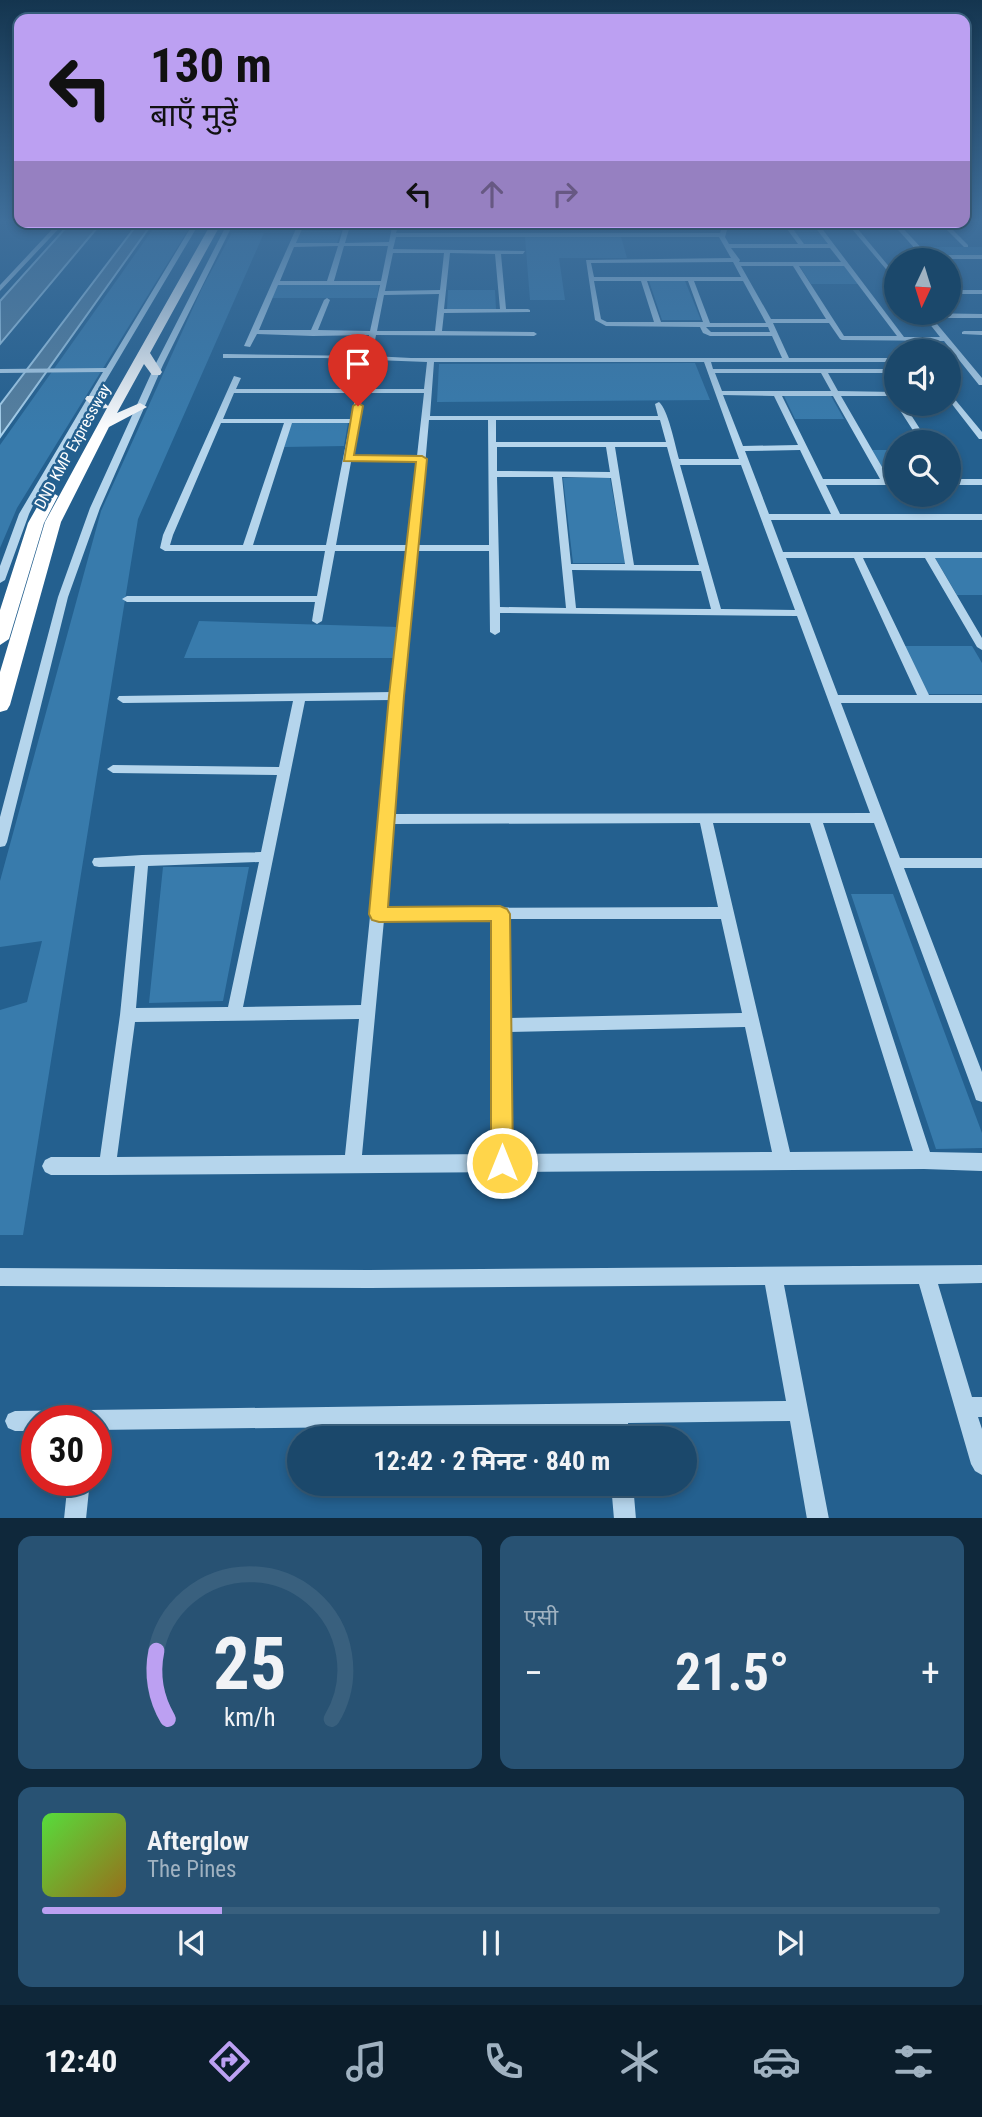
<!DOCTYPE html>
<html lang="hi">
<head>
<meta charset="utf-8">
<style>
  :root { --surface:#1b486b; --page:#285273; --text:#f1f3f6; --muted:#a0b2c1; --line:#39607e; --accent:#bca0f2 }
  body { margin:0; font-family:"Roboto Condensed","Noto Sans Devanagari",sans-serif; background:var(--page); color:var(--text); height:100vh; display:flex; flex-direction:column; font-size:26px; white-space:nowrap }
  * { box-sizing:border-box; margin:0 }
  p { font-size:23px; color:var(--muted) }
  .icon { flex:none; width:38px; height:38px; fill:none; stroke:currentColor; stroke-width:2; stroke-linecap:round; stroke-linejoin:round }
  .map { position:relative; height:1518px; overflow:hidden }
  .details { display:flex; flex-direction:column; gap:18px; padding:18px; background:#0f283b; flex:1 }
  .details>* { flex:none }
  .guide { position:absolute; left:14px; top:14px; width:956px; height:214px; border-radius:14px; box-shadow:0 4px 10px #0003,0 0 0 2px var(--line); background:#bca0f2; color:#111; overflow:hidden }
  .needle { width:46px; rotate:184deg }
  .buttons { position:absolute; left:884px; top:248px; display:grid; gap:14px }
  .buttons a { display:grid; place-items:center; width:77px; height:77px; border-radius:50%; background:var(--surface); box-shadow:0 4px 10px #0003,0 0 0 2px var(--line); font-size:35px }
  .speed { position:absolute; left:21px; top:1405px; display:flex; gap:14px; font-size:35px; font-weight:700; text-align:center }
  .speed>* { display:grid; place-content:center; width:91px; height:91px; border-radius:50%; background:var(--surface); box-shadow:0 4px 10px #0003,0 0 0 2px var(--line); line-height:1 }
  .speed .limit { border:10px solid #d22; background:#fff; color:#111 }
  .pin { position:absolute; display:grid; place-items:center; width:60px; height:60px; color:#fff; margin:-72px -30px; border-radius:50% 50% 50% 0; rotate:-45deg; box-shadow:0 0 7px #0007 }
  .pin .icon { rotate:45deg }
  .me { position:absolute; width:77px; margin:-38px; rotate:0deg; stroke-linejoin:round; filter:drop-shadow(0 0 5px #0008) }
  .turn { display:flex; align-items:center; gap:24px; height:147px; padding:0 21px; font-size:32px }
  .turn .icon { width:91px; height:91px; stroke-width:2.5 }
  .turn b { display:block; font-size:49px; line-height:60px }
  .lanes { display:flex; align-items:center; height:66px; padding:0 21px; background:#0003; justify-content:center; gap:35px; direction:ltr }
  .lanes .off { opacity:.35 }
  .big { font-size:52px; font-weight:700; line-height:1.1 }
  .details .widget { flex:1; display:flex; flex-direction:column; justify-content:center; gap:10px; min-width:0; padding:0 24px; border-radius:14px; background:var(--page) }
  .details .dial { align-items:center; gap:0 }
  .dial svg { height:182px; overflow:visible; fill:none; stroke:var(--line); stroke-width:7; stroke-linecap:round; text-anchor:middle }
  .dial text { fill:var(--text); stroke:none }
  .song { display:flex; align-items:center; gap:21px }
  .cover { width:84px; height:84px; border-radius:10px; background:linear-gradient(135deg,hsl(110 70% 55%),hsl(40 70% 35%)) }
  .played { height:7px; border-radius:4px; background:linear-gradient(90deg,var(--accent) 20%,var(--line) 20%) }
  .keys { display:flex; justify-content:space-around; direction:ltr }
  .heat { display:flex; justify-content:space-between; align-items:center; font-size:38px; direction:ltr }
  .details .tiles { flex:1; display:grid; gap:18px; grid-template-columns:1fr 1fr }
  .widget:last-child { grid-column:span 2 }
  .trip { position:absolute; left:287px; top:1426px; width:410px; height:70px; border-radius:35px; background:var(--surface); box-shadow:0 4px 10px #0003,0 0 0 2px var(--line); font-weight:700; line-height:70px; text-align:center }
  .tabs { display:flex; height:112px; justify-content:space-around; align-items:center; background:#0b1d2b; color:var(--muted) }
  .tabs .icon { width:49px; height:49px }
  .tabs .on { color:var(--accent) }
  .tabs b { font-size:32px; color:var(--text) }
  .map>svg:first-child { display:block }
  .green { fill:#387bac }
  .water { fill:#567f9e; stroke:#a9d1ec; stroke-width:2 }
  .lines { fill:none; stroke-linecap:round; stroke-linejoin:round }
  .minor { fill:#b5d5ec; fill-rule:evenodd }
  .highway { fill:#fff; fill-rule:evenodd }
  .route { fill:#ffd54a; stroke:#a68a30; stroke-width:2 }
  .labels { text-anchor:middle; stroke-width:5; stroke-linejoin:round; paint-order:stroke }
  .far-street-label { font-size:16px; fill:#fff; stroke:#24608f }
</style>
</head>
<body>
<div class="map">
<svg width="982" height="1519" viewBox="0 0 982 1519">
  <rect width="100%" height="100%" fill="#24608f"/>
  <!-- green -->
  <path class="green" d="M 158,222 L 193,222 L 17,508 L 0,548 L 0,445 Z
    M 788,222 L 812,222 L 829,244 L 804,244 Z
    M 301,231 L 341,231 L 337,243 L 296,243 Z
    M 232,233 L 264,233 L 138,519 L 23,1235 L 0,1235 L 0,1010 L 27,1002 L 42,941 L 0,947 L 0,881 L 101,511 L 202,288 Z
    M 525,237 L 621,237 L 627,258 L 559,258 L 565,300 L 530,300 Z
    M 921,247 L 982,247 L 982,255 L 929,255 Z
    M 799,265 L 844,265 L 858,284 L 811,284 Z
    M 649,281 L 685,281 L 701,320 L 662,320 Z
    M 277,284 L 379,284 L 377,298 L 272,298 Z
    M 448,290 L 495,290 L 496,309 L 447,309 Z
    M 695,363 L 710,400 L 437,402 L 439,364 Z
    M 784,396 L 831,396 L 844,419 L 795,419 Z
    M 291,423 L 348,423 L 344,446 L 284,447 Z
    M 872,450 L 896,450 L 896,479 L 889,479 Z
    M 563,478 L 610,478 L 625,563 L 573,563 Z
    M 934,556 L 982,556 L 982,595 L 957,595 Z
    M 199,621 L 398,627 L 395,658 L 184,658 Z
    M 904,646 L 972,646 L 982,663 L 982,694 L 928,694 Z
    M 163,867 L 249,867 L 223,1001 L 149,1003 Z
    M 851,894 L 893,894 L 982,1133 L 982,1148 L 936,1149 Z"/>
  <!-- water -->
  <path class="water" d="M 71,222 L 102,222 L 0,344 L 0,301 Z
    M 139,222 L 153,222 L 0,437 L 0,405 Z"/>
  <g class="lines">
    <!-- minor -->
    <path class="minor" d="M 59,222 L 65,222 L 0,291 L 0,285 Z
      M 194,222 L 200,222 L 39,493 L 29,514 L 5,580 L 0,583 L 0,566 L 19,514 L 103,372 L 0,373 L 0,369 L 106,368 Z
      M 228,222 L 234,222 L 163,365 L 100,508 L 68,597 L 7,842 L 5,846 L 0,847 L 0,817 L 58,597 L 90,508 L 155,365 Z
      M 299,222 L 305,222 L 296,243 L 339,243 L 345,222 L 351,222 L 345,243 L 389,242 L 393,222 L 399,222 L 396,233 L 720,233 L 721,230 L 716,222 L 722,222 L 727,230 L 725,237 L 729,244 L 798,244 L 782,222 L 788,222 L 804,244 L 828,244 L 811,222 L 817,222 L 904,337 L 940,337 L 921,313 L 982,314 L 982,318 L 932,318 L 982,378 L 982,385 L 979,385 L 944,341 L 842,340 L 840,339 L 829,323 L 773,323 L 789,358 L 896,358 L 896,362 L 711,362 L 713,369 L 896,369 L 896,373 L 828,373 L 838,391 L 896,392 L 896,396 L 841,396 L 889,479 L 896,479 L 896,485 L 826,485 L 840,514 L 982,514 L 982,520 L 771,520 L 783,552 L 982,552 L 982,558 L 935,558 L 982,638 L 982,650 L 977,647 L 925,558 L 863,558 L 929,695 L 982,695 L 982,703 L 841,703 L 900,858 L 982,858 L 982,868 L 904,868 L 982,1072 L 982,1102 L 976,1100 L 974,1094 L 874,823 L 823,823 L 930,1152 L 982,1153 L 982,1171 L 924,1169 L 107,1175 L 51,1175 L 45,1172 L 42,1166 L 45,1160 L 51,1157 L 100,1157 L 120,1015 L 135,866 L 99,867 L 94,866 L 92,862 L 94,858 L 142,855 L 261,852 L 277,775 L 113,773 L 107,769 L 113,765 L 279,767 L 293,701 L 123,703 L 117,699 L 119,696 L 393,692 L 408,551 L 335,551 L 322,621 L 317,624 L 312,621 L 315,602 L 127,602 L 122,599 L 127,596 L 317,596 L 325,551 L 165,551 L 160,548 L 163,535 L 234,376 L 241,378 L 236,389 L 424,389 L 427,362 L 324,358 L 223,358 L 223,354 L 226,354 L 365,356 L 369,335 L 313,336 L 257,334 L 250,347 L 244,346 ZM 396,237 L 719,237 L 731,258 L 586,260 L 595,320 L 606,326 L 700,327 L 703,333 L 710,336 L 772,336 L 782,358 L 411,358 L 372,356 L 376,335 L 534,336 L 537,334 L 534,332 L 442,331 L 444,313 L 530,312 L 530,310 L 528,309 L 506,309 L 501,254 L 523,254 L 525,251 L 393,249 ZM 338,246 L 327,281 L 280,281 L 294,247 ZM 344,246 L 388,246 L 381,281 L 334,281 ZM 731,248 L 830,248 L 841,262 L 739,262 L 740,260 ZM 393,253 L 444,253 L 440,290 L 385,291 ZM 450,253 L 495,254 L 500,309 L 444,309 ZM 733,262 L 741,277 L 594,277 L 591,263 ZM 741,266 L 793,266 L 826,319 L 771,319 ZM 799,266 L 844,266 L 897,336 L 844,336 ZM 594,281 L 641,281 L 654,322 L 607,322 L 601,319 ZM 647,281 L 688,281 L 703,322 L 661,322 ZM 694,281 L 743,281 L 766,323 L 710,323 ZM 278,285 L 380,285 L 370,331 L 318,330 L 330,300 L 327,298 L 324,300 L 311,330 L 259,330 ZM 439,294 L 435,331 L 377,331 L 384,295 ZM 706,327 L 768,327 L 770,332 L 711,332 ZM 434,362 L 704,362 L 739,459 L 679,459 C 675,445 668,409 659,402 L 655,404 L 658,416 L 430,416 ZM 715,373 L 821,373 L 831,391 L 722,391 ZM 234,393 L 356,393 L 351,419 L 223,419 ZM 363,393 L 424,393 L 417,456 L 352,456 ZM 723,395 L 774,396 L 798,445 L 743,446 ZM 782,396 L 833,396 L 880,479 L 823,479 ZM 429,420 L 488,420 L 489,545 L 418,545 ZM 496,420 L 660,420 L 666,442 L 496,442 ZM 221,423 L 284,423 L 243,545 L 170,545 L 173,535 ZM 292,423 L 350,423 L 326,545 L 253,545 ZM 497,447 L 606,447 L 610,472 L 497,471 ZM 615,447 L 667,447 L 699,565 L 634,565 ZM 800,450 L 831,514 L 769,514 L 745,451 ZM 351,462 L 417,462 L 408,545 L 336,545 ZM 680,465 L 741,465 L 795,610 L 721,609 ZM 497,477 L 553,477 L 566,608 L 500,607 ZM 562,477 L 611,478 L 625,564 L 571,564 ZM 417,551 L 489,551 L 490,632 L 495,635 L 500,632 L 500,613 L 797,616 L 870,813 L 393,814 ZM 786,558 L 854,558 L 917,695 L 838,695 ZM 572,570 L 701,571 L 711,609 L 576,608 ZM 392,700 L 361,1005 L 243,1007 L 305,701 ZM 700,823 L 718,907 L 385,908 L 393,824 ZM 713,823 L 810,823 L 913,1151 L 790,1152 ZM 259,862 L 228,1007 L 136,1008 L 148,866 ZM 493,919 L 493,1154 L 362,1155 L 384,920 ZM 507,919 L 721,919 L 742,1013 L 509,1018 ZM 359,1019 L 345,1155 L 117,1157 L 135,1022 ZM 745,1027 L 772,1152 L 511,1154 L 509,1032 Z
      M 846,222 L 852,222 L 896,275 L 896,281 Z
      M 891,222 L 897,222 L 928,255 L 982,255 L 982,259 L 931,259 L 931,261 L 926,261 Z
      M 939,222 L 945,222 L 968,245 L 968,247 L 964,247 Z
      M 948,290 L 982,290 L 982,294 L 948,294 Z
      M 964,331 L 982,331 L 982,335 L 962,334 L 962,332 Z
      M 948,391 L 982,432 L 982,439 L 979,439 L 948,399 Z
      M 896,404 L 904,404 L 929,443 L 921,443 Z
      M 948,479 L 982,479 L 982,485 L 948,485 Z
      M 982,1265 L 982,1283 L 938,1284 L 972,1397 L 982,1397 L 982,1417 L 978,1417 L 982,1429 L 982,1475 L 975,1471 L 971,1464 L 919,1284 L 784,1285 L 829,1519 L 807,1519 L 790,1421 L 628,1423 L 629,1438 L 609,1438 L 607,1424 L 96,1430 L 96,1421 L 37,1421 L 37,1431 L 15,1431 L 8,1428 L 5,1421 L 8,1414 L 15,1411 L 786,1401 L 765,1285 L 369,1288 L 0,1286 L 0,1268 L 369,1270 Z
      M 68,1480 L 90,1480 L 86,1519 L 64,1519 Z
      M 611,1484 L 633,1484 L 636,1519 L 614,1519 Z"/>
    <!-- highway -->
    <path class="highway" d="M 212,222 L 222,222 L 150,353 L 162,372 L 160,375 L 152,375 L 144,364 L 117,413 L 140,403 L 147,407 L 109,427 L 61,522 L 10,705 L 7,710 L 0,712 L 0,672 L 45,522 L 107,408 L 96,409 L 85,399 L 87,396 L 97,396 L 108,406 Z
      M 50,491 L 58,496 L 44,523 L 9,639 L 0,645 L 0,610 L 28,523 L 45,493 Z"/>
  </g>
  <!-- sky -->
  <linearGradient id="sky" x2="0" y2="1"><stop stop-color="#14354f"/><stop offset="0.51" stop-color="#3f6f9b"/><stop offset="1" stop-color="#3f6f9b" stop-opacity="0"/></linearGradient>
  <rect width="982" height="433" fill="url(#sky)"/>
  <!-- route -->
  <path class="route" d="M 358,403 L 363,406 L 354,455 L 422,456 L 427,459 L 404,696 L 388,907 L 500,906 L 507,909 L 510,914 L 513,1163 L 510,1171 L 502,1174 L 494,1171 L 491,1163 L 491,921 L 379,922 L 372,920 L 369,914 L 389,696 L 416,462 L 344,461 L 353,406 Z"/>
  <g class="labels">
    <!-- far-street labels -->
    <g class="far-street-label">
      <text transform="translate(72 446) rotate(-61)" y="6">DND KMP Expressway</text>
    </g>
  </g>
</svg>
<div class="buttons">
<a><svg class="needle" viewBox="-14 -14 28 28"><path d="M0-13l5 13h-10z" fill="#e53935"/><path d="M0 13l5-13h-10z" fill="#a0b2c1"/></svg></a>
<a><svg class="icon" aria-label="sound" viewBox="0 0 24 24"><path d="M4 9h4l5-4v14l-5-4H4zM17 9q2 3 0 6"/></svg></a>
<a><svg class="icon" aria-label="search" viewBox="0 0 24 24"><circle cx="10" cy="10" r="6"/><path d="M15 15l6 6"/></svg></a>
</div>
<div class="speed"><div class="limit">30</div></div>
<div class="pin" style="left:358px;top:406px;background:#d93025"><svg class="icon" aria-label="arrive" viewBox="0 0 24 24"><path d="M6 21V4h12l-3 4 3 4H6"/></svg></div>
<svg class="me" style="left:502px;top:1163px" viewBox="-20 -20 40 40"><circle r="17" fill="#ffd54a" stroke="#fff" stroke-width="3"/><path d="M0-11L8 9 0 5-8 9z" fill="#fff"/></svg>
<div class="trip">12:42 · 2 मिनट · 840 m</div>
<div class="guide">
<div class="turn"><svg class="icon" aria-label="left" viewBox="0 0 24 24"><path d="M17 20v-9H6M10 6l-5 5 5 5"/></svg><div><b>130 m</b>बाएँ मुड़ें</div></div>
<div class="lanes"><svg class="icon" aria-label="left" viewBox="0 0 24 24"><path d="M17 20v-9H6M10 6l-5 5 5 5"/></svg><svg class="icon off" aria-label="ahead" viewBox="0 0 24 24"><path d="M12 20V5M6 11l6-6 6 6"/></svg><svg class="icon off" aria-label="right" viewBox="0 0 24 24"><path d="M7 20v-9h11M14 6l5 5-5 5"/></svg></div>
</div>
</div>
<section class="details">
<div class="tiles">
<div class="widget dial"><svg viewBox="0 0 100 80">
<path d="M14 69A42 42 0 1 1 86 69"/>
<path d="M14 69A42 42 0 0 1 9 39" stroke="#bca0f2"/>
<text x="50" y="56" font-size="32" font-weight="700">25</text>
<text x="50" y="72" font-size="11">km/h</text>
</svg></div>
<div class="widget"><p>एसी</p>
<div class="heat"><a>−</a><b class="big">21.5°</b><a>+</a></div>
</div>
<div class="widget">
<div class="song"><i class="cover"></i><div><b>Afterglow</b><p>The Pines</p></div></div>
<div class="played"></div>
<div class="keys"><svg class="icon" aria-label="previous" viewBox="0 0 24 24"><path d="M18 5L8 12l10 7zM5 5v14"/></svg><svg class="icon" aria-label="pause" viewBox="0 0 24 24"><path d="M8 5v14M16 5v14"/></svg><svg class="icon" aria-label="next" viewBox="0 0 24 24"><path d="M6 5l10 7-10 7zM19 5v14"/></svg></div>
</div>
</div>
</section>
<nav class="tabs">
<b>12:40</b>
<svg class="icon on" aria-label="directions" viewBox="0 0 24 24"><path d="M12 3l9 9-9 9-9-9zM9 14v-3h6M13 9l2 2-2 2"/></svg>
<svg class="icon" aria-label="music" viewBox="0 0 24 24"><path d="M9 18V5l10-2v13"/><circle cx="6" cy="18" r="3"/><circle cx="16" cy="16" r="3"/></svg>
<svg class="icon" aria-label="phone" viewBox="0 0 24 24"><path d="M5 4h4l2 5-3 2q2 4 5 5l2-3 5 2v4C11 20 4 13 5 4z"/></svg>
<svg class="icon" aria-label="climate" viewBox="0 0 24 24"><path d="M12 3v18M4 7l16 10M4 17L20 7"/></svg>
<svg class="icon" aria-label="car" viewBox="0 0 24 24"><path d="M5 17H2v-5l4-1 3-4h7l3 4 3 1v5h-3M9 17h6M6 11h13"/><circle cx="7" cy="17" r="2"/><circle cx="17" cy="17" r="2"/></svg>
<svg class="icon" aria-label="filters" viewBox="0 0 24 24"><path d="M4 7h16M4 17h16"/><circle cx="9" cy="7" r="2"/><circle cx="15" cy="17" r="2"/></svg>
</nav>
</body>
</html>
